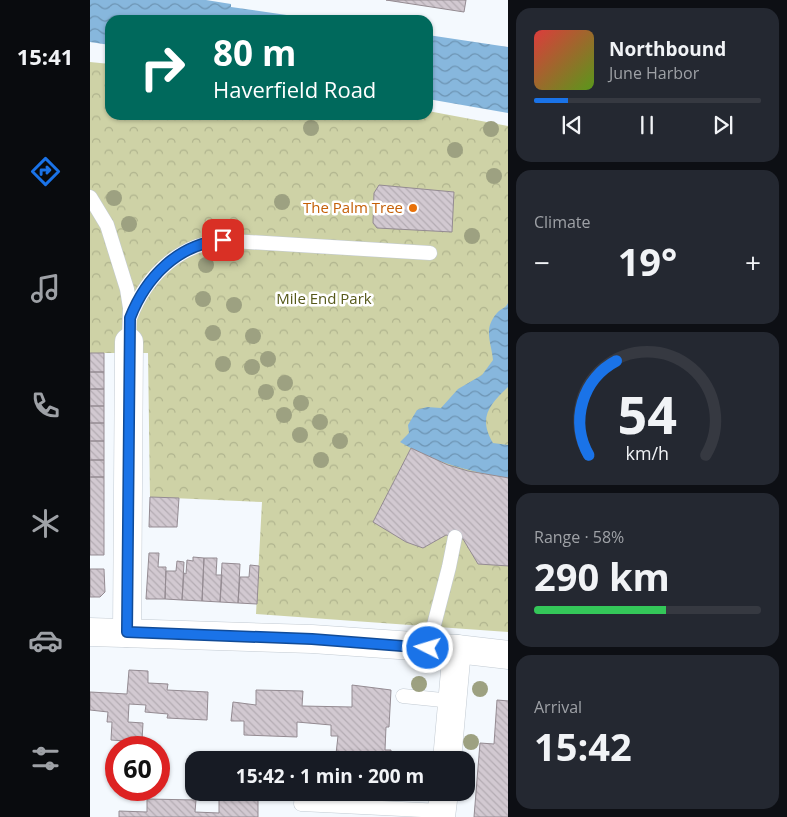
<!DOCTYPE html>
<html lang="en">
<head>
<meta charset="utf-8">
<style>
  :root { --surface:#171b24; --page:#242831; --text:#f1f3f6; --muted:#9ea1a6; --line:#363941; --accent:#1a73e8 }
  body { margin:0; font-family:"Open Sans",sans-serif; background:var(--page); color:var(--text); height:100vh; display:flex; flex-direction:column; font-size:19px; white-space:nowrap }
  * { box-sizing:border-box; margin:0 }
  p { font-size:16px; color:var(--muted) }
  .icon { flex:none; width:28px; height:28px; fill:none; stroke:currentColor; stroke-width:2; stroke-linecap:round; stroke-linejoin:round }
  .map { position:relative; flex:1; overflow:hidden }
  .details { display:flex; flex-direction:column; gap:8px; padding:8px; background:#0d0f14; width:279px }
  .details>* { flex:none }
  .hud { position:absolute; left:15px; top:15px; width:328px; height:105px; border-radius:15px; box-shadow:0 1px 4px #0004; background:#00695c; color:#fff; overflow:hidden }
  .speed { position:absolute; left:15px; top:736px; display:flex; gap:10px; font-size:25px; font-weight:700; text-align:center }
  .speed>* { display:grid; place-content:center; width:65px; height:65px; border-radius:50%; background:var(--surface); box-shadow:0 1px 4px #0004; line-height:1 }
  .speed .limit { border:8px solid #d22; background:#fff; color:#111 }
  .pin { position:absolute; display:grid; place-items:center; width:42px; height:42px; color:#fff; margin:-21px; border-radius:10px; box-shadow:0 2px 8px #0006 }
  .me { position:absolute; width:55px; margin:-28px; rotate:275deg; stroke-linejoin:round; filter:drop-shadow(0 0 4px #0008) }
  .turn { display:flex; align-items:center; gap:18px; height:105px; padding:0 25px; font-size:22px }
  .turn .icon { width:65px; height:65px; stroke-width:2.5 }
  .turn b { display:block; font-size:35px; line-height:42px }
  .big { font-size:38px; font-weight:700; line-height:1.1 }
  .details .card { flex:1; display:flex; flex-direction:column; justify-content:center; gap:8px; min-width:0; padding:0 18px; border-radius:15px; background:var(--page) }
  .details .dial { align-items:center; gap:0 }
  .dial svg { height:130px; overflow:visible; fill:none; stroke:var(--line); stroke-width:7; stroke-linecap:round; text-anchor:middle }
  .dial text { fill:var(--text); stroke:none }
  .song { display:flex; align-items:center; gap:15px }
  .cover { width:60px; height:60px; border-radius:8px; background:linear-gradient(135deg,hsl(0 70% 55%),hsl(90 70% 35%)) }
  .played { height:5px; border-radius:2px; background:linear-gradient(90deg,var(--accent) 15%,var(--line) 15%) }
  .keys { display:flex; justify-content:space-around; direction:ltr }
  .heat { display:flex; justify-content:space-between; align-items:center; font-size:28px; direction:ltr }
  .charge { height:8px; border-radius:4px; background:linear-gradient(90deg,#34c759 58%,var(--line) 0) }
  .trip { position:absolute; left:95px; top:751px; width:290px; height:50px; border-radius:15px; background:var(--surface); box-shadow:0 1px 4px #0004; font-weight:700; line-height:50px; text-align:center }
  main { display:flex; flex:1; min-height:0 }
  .dock { display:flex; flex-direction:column; width:90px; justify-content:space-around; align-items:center; background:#090b0e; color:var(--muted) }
  .dock .icon { width:35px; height:35px }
  .dock .current { color:var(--accent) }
  .dock b { font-size:22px; color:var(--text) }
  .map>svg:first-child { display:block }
  .park { fill:url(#park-crowns) }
  .water { fill:url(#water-waves) }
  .building { fill:url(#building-back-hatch); stroke:#948b92 }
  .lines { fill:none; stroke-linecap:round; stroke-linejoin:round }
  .service-casing { stroke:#c2cad2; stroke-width:15 }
  .minor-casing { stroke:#c2cad2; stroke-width:29 }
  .primary-casing { stroke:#c2cad2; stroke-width:29 }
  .service { stroke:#fff; stroke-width:14 }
  .minor { stroke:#fff; stroke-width:28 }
  .primary { stroke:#fff; stroke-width:28 }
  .tree { fill:#9da181 }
  .route-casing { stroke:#114b97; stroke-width:12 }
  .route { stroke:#1a73e8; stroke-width:9 }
  .food-dot { fill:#e8710a; stroke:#fff; stroke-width:2 }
  .labels { text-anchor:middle; stroke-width:5; stroke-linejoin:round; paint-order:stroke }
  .food-label { font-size:15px; fill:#c56008; stroke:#fff; text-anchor:end }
  .park-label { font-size:15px; fill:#56591a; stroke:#fff }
</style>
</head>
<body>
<main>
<nav class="dock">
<b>15:41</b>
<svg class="icon current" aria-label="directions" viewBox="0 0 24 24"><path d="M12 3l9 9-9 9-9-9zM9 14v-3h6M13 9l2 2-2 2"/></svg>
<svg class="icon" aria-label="music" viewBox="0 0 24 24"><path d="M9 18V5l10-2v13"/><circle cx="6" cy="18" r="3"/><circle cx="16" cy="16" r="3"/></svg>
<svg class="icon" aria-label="phone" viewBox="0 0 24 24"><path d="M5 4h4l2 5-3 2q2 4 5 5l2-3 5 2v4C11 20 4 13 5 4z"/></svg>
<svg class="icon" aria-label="climate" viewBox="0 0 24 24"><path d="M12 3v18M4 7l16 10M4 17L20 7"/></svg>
<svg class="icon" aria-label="car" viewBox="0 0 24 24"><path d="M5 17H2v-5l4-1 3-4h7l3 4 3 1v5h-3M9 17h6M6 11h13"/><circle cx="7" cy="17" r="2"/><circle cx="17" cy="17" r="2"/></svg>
<svg class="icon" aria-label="filters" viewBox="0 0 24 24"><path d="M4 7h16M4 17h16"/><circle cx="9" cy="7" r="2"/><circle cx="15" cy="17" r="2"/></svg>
</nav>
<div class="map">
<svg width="419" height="817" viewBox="0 0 419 817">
  <defs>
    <pattern id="park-crowns" width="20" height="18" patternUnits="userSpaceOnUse" patternTransform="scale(1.25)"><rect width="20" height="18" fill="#ced2a6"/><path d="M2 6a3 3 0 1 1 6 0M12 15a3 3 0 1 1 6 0" fill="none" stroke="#b0b48e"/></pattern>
    <pattern id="water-waves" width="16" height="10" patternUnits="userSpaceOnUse" patternTransform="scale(1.25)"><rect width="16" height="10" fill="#87b7dd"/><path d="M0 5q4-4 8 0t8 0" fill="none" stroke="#6d94b3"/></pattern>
    <pattern id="building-back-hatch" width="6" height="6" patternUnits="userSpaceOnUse" patternTransform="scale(1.25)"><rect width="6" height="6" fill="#d2c9d1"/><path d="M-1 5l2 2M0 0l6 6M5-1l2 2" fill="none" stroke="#b4acb3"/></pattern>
  </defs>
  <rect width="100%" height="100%" fill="#f4f9fe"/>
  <!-- park -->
  <path class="park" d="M 0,62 L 20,64 L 20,115 L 338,115 L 338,111 L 418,126 L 418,632 L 166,614 L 172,502 L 60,497 L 58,353 L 0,353 Z"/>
  <!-- water -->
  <path class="water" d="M 0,0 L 116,0 L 141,4 L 141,7 L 231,20 L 20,20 L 20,45 L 0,42 Z
    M 338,35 L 418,47 L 418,113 L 338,99 Z
    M 418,303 L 418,387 C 399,405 388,418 403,443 L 418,445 L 418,478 C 378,471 345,463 310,442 L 319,433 L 318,425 L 327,410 L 337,407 L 351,408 L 368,389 L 392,375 L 403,360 C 401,341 393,329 407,313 C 411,308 415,309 418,303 Z"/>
  <!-- building -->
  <path class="building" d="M 296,0 L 376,0 L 374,12 Z
    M 289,185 L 364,192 L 362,232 L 287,228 L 283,223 L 284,193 Z
    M 0,353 L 14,353 L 14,372 L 0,372 Z
    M 0,372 L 14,372 L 14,389 L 0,389 Z
    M 0,389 L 14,389 L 14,406 L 0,406 Z
    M 0,406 L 14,406 L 14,423 L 0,423 Z
    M 0,423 L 14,423 L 14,441 L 0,441 Z
    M 0,441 L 14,441 L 14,460 L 0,460 Z
    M 321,448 L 358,465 L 378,471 L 419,478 L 419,566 L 388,564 L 373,539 L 356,535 L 333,548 L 316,542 L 283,522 Z
    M 0,460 L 14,460 L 14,477 L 0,477 Z
    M 0,477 L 14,477 L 14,555 L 0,555 Z
    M 60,497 L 89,498 L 87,527 L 59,527 Z
    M 59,553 L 69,553 L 68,567 L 76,567 L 75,599 L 56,599 Z
    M 103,557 L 114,558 L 112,601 L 92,600 L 94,573 L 96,574 L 97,560 L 103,561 Z
    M 114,558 L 127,558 L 126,575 L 132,575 L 130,602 L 112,601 Z
    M 87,561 L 94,562 L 92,600 L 75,599 L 76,571 L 86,571 Z
    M 132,563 L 150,564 L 148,603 L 130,602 Z
    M 160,565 L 169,566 L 167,604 L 148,603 L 150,577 L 159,577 Z
    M 0,569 L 14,569 L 15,592 L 10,597 L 0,597 Z
    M 39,670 L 58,671 L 58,683 L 78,684 L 77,690 L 118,692 L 117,720 L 77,718 L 78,714 L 55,712 L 56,705 L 39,704 L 38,722 L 53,723 L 52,740 L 57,740 L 57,748 L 34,748 L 35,741 L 21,740 L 22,722 L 17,722 L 18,712 L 0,710 L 0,692 L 37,694 Z
    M 262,685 L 301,690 L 299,727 L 296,727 L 295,750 L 301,750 L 301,760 L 250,760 L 250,754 L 246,754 L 248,736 L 241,736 L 241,725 L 207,722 L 207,737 L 154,735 L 154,721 L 141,721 L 143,702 L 166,705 L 166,690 L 213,691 L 212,706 L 262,707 Z
    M 407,700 L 419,701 L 419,817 L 384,817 L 390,743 L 404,744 Z
    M 57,799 L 106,800 L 105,812 L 129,813 L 129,799 L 168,799 L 168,817 L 29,817 L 29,811 L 57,812 Z"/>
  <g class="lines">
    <!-- service casing -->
    <g class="service-casing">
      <path id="service" d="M 0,197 L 17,225 L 37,289 L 40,308 L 39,342
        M 40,318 C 57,274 93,239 142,241 L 340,253
        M 338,648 L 359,567 L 365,537
        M 313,696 L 362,701
        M 131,759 L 159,760
        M 212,792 L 211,804 L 352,811"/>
    </g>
    <!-- minor casing -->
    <g class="minor-casing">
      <path id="minor" d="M 37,633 L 39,342
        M 357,760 L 367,649
        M 351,817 L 354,792"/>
    </g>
    <!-- primary casing -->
    <g class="primary-casing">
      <path id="primary" d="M 0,632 L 222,639 L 367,649 L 419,655"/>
    </g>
    <!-- service -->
    <use href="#service" class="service"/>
    <!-- minor -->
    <use href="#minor" class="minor"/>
    <!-- primary -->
    <use href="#primary" class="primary"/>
  </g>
  <!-- trees -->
  <g class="tree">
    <circle cx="221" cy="128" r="8"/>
    <circle cx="401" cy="129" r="8"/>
    <circle cx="365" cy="150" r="8"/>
    <circle cx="404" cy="176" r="8"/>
    <circle cx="24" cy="198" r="8"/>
    <circle cx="192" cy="202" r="8"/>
    <circle cx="39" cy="224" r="8"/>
    <circle cx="382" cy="236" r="8"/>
    <circle cx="116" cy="265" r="8"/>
    <circle cx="113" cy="299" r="8"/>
    <circle cx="144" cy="305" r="8"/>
    <circle cx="123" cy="333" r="8"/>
    <circle cx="163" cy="336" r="8"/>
    <circle cx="178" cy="359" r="8"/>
    <circle cx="133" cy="364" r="8"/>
    <circle cx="162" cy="367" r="8"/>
    <circle cx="195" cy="383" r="8"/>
    <circle cx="176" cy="392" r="8"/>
    <circle cx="211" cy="403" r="8"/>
    <circle cx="194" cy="415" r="8"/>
    <circle cx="230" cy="422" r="8"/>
    <circle cx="210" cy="435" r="8"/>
    <circle cx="250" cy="441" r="8"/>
    <circle cx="231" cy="460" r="8"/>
    <circle cx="329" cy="684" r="8"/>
    <circle cx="390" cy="689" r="8"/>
    <circle cx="381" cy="742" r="8"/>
  </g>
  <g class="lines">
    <!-- route casing -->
    <g class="route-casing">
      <path id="route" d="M 133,240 C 88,244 56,277 40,318 L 37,632 L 222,639 L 338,648"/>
    </g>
    <!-- route -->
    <use href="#route" class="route"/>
  </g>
  <!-- markers -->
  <circle class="food-dot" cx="323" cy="208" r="5"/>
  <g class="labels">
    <!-- food labels -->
    <g class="food-label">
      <text x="313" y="213">The Palm Tree</text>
    </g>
    <!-- park labels -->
    <g class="park-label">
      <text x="234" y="304">Mile End Park</text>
    </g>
  </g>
</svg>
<div class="speed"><div class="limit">60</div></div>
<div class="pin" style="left:133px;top:240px;background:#d93025"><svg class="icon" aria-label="arrive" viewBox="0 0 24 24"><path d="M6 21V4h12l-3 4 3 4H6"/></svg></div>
<svg class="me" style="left:338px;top:648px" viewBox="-20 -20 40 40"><circle r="17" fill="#1a73e8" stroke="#fff" stroke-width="3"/><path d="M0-11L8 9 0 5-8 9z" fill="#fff"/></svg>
<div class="trip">15:42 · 1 min · 200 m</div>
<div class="hud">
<div class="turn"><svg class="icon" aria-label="right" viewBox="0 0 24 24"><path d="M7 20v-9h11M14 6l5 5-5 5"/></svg><div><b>80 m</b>Haverfield Road</div></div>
</div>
</div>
<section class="details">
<div class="card">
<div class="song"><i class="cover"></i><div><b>Northbound</b><p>June Harbor</p></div></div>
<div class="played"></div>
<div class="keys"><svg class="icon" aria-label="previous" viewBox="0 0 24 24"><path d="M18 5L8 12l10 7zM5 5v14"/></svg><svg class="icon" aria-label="pause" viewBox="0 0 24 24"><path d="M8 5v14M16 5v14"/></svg><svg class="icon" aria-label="next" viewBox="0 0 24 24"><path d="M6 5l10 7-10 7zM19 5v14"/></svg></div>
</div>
<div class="card"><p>Climate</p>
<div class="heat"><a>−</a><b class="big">19°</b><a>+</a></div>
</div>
<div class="card dial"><svg viewBox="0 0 100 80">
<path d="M14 69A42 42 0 1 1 86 69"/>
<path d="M14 69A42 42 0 0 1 31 11" stroke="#1a73e8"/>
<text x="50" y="56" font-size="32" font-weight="700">54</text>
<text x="50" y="72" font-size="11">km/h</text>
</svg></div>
<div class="card"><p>Range · 58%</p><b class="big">290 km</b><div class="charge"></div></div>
<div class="card"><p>Arrival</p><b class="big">15:42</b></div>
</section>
</main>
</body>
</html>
